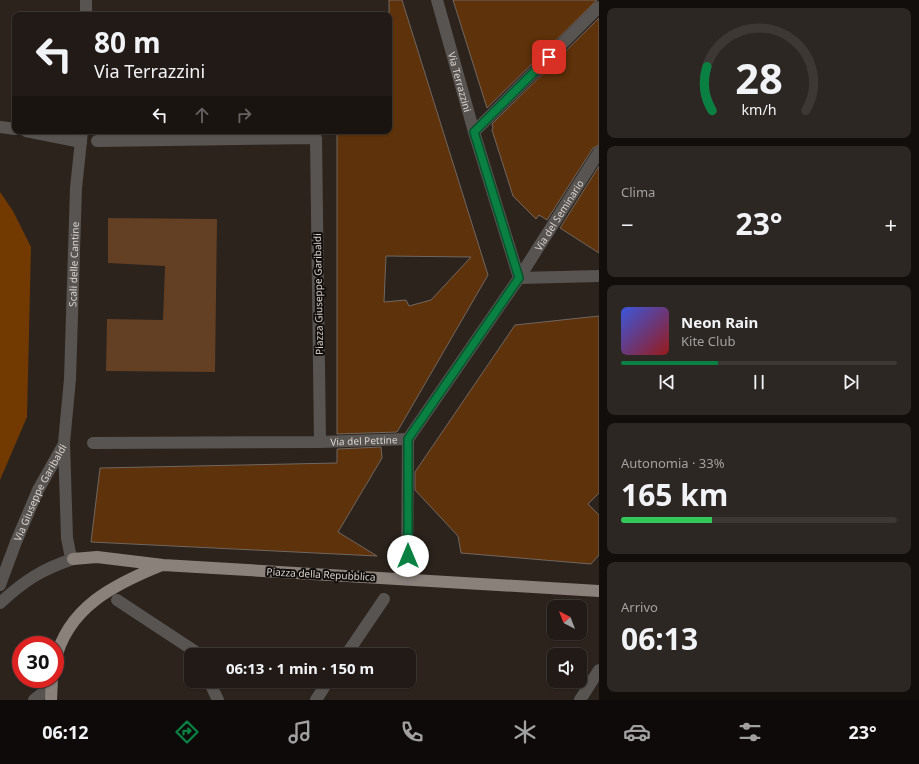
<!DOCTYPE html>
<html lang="it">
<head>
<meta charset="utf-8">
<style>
  :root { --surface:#211a16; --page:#2d2723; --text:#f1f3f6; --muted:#a2a1a1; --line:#3e3835; --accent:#0b8043 }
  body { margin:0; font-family:"Noto Sans",sans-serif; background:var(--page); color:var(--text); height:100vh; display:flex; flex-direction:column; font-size:15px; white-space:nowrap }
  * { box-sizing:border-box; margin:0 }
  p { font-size:13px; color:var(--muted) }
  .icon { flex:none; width:22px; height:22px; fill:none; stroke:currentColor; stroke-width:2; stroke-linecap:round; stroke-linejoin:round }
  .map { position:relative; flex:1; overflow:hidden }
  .panel { display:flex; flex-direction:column; gap:8px; padding:8px; background:#120e0c; width:320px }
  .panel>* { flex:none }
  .guide { position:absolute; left:12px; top:12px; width:380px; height:122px; border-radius:8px; box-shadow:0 1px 3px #0004,0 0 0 1px var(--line); background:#211a16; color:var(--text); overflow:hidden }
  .needle { width:26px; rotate:318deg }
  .buttons { position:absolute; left:547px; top:600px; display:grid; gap:8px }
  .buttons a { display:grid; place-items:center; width:40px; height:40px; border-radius:8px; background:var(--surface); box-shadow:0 1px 3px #0004,0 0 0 1px var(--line); font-size:20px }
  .speed { position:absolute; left:12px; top:636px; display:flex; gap:8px; font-size:20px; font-weight:700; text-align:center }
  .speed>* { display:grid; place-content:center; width:52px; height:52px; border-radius:50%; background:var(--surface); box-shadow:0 1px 3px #0004,0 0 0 1px var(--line); line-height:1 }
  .speed .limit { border:6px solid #d22; background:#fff; color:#111 }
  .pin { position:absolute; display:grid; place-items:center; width:34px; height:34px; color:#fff; margin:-17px; border-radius:8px; box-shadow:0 2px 6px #0006 }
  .me { position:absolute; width:44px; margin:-22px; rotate:0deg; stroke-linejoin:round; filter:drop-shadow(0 0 3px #0008) }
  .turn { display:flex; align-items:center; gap:14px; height:84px; padding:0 16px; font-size:18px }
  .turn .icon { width:52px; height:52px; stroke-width:2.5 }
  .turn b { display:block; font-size:28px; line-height:34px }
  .lanes { display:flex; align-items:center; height:38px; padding:0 16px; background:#0003; justify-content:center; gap:20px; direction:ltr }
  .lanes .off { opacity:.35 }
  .big { font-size:30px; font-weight:700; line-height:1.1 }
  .panel .widget { flex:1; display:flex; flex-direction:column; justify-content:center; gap:6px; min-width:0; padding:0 14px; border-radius:8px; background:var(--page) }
  .panel .dial { align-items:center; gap:0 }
  .dial svg { height:104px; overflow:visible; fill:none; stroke:var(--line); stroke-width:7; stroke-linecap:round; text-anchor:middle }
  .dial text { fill:var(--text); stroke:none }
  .song { display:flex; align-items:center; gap:12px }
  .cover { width:48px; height:48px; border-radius:6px; background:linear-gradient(135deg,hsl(230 70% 55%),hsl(0 70% 35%)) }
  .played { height:4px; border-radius:2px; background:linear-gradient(90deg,var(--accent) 35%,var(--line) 35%) }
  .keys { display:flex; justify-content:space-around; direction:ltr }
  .heat { display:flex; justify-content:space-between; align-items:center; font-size:22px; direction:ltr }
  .charge { height:6px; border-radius:3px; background:linear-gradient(90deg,#34c759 33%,var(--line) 0) }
  .trip { position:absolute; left:184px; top:648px; width:232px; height:40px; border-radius:8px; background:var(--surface); box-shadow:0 1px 3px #0004,0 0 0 1px var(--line); font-weight:700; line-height:40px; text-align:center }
  .menu { display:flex; height:64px; justify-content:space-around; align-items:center; background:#0d0a09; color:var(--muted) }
  .menu .icon { width:28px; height:28px }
  .menu .on { color:var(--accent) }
  .menu b { font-size:18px; color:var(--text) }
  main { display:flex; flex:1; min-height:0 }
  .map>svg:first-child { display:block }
  .green { fill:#633f23 }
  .water { fill:#723a00 }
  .building { fill:#5e320a; stroke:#716760; fill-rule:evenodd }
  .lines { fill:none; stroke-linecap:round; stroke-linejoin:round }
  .minor { stroke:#585451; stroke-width:12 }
  .major { stroke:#8a817b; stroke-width:12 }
  .route-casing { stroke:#07532c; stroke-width:10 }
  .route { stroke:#0b8043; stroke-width:7 }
  .labels { text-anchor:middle; stroke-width:4; stroke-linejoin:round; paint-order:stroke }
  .street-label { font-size:10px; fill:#dad4d0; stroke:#110d0b }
</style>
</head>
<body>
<main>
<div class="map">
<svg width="599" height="700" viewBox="0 0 599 700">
  <rect width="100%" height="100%" fill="#2c231d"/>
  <!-- green -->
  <path class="green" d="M 108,218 L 217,219 L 215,372 L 106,371 L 107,319 L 163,320 L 165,266 L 108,263 Z"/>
  <!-- water -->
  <path class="water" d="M 0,192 L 13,211 L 31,247 L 27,417 L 0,480 Z"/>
  <!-- building -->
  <path class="building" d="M 389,0 L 402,0 L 488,275 L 397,432 L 337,434 L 337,131 L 389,131 ZM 386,256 L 471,257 L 431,300 L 409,306 L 406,300 L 384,302 Z
    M 453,0 L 597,0 L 487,108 Z
    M 599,18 L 599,145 L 593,148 L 547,220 L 539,215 L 536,219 L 513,196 L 492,130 L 493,128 L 492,124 Z
    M 599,166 L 599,253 L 560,228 Z
    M 599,316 L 599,493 L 588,504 L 599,515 L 599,555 L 591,564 L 461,553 L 458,536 L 415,490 L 415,472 L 515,325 Z
    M 381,447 L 382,458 L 338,532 L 377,556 L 91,542 L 100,468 L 337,463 L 337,449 Z"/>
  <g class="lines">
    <!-- minor -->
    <g class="minor">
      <path id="s1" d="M 437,0 L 474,132 L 519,278"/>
      <path d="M 86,15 L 86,0"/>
      <path d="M 0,127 L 15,129"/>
      <path d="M 26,131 L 81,142"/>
      <path d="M 474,132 L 599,7"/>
      <path d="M 519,278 L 599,276"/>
      <path id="s2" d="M 320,442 L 408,439"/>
      <path d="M 93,443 L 320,442 L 316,138 L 97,141"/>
      <path id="s3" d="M 407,579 L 408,439 L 519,278 L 599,152"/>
      <path id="s4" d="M 0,585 L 16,542 L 38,490 L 64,444"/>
      <path d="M 117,600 L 196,652 L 197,655"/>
      <path id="s5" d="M 0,603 C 24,581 42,569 73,559 L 70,553 L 67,538 L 64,443 L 70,379 L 76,188 L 82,131"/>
      <path d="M 346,655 L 384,599"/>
      <path d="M 209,681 L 218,700"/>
      <path d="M 34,700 L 51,686"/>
      <path d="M 316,700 L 328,681"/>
      <path d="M 580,700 L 599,670"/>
    </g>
    <!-- major -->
    <path class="major" d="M 73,559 L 97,557 L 163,565 L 599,591
      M 55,662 C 67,607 115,584 162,565
      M 51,700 L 52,679"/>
  </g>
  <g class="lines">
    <!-- route casing -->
    <g class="route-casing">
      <path id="route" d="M 408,556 L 408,439 L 519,278 L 474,132 L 549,57"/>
    </g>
    <!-- route -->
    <use href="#route" class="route"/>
  </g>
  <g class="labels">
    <!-- street labels -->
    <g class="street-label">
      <text dy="4" stroke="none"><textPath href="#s1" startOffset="85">Via Terrazzini</textPath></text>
      <text dy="4" stroke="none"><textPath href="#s3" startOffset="410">Via del Seminario</textPath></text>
      <text dy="4" stroke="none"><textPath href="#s5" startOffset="382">Scali delle Cantine</textPath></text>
      <text transform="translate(318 294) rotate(-91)" y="4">Piazza Giuseppe Garibaldi</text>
      <text dy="4" stroke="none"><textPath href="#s2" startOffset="44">Via del Pettine</textPath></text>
      <text dy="4" stroke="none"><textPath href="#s4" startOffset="101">Via Giuseppe Garibaldi</textPath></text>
      <text transform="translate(321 574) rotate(3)" y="4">Piazza della Repubblica</text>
    </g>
  </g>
</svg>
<div class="buttons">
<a><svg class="needle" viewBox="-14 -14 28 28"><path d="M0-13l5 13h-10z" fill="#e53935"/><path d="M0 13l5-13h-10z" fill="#a2a1a1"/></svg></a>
<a><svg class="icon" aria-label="sound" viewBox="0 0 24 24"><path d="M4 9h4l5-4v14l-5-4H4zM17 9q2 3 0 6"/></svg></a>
</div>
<div class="speed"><div class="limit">30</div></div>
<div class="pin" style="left:549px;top:57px;background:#d93025"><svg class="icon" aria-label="arrive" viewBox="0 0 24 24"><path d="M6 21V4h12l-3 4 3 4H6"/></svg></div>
<svg class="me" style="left:408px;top:556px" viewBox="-20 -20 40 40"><circle r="19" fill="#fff"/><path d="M0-13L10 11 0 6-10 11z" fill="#0b8043"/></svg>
<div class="trip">06:13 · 1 min · 150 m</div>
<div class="guide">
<div class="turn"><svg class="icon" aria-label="left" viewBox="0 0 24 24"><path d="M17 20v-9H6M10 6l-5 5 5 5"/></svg><div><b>80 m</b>Via Terrazzini</div></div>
<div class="lanes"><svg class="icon" aria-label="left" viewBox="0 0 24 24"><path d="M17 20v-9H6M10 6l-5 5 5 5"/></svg><svg class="icon off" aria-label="ahead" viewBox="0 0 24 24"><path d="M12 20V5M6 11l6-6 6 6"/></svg><svg class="icon off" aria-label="right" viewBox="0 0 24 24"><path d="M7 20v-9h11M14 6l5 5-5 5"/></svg></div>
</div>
</div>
<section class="panel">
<div class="widget dial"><svg viewBox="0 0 100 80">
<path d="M14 69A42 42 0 1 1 86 69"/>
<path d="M14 69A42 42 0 0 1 10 35" stroke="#0b8043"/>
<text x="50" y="56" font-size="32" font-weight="700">28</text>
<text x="50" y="72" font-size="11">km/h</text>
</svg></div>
<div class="widget"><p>Clima</p>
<div class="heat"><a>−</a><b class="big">23°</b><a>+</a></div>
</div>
<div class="widget">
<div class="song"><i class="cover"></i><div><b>Neon Rain</b><p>Kite Club</p></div></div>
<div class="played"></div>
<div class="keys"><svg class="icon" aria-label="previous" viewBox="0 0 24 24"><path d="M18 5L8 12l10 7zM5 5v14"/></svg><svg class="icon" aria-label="pause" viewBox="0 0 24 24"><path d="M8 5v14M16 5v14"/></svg><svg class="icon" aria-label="next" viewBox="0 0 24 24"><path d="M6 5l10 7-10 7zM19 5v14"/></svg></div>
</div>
<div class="widget"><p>Autonomia · 33%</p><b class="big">165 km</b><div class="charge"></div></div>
<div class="widget"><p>Arrivo</p><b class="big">06:13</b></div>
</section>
</main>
<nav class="menu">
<b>06:12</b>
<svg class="icon on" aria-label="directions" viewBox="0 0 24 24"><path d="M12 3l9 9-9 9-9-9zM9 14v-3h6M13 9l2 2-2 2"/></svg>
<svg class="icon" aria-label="music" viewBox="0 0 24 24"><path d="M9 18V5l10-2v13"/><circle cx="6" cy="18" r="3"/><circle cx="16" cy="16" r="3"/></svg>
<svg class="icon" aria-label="phone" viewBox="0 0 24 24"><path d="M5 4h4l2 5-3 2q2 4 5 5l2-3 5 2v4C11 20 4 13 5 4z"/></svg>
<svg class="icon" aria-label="climate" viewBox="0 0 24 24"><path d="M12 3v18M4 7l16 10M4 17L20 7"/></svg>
<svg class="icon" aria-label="car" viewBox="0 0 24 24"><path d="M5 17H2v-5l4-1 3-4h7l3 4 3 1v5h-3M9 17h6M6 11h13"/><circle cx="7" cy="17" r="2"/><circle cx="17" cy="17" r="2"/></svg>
<svg class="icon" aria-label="filters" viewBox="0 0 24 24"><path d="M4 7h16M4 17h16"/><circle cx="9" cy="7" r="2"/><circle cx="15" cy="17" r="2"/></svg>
<b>23°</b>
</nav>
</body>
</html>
